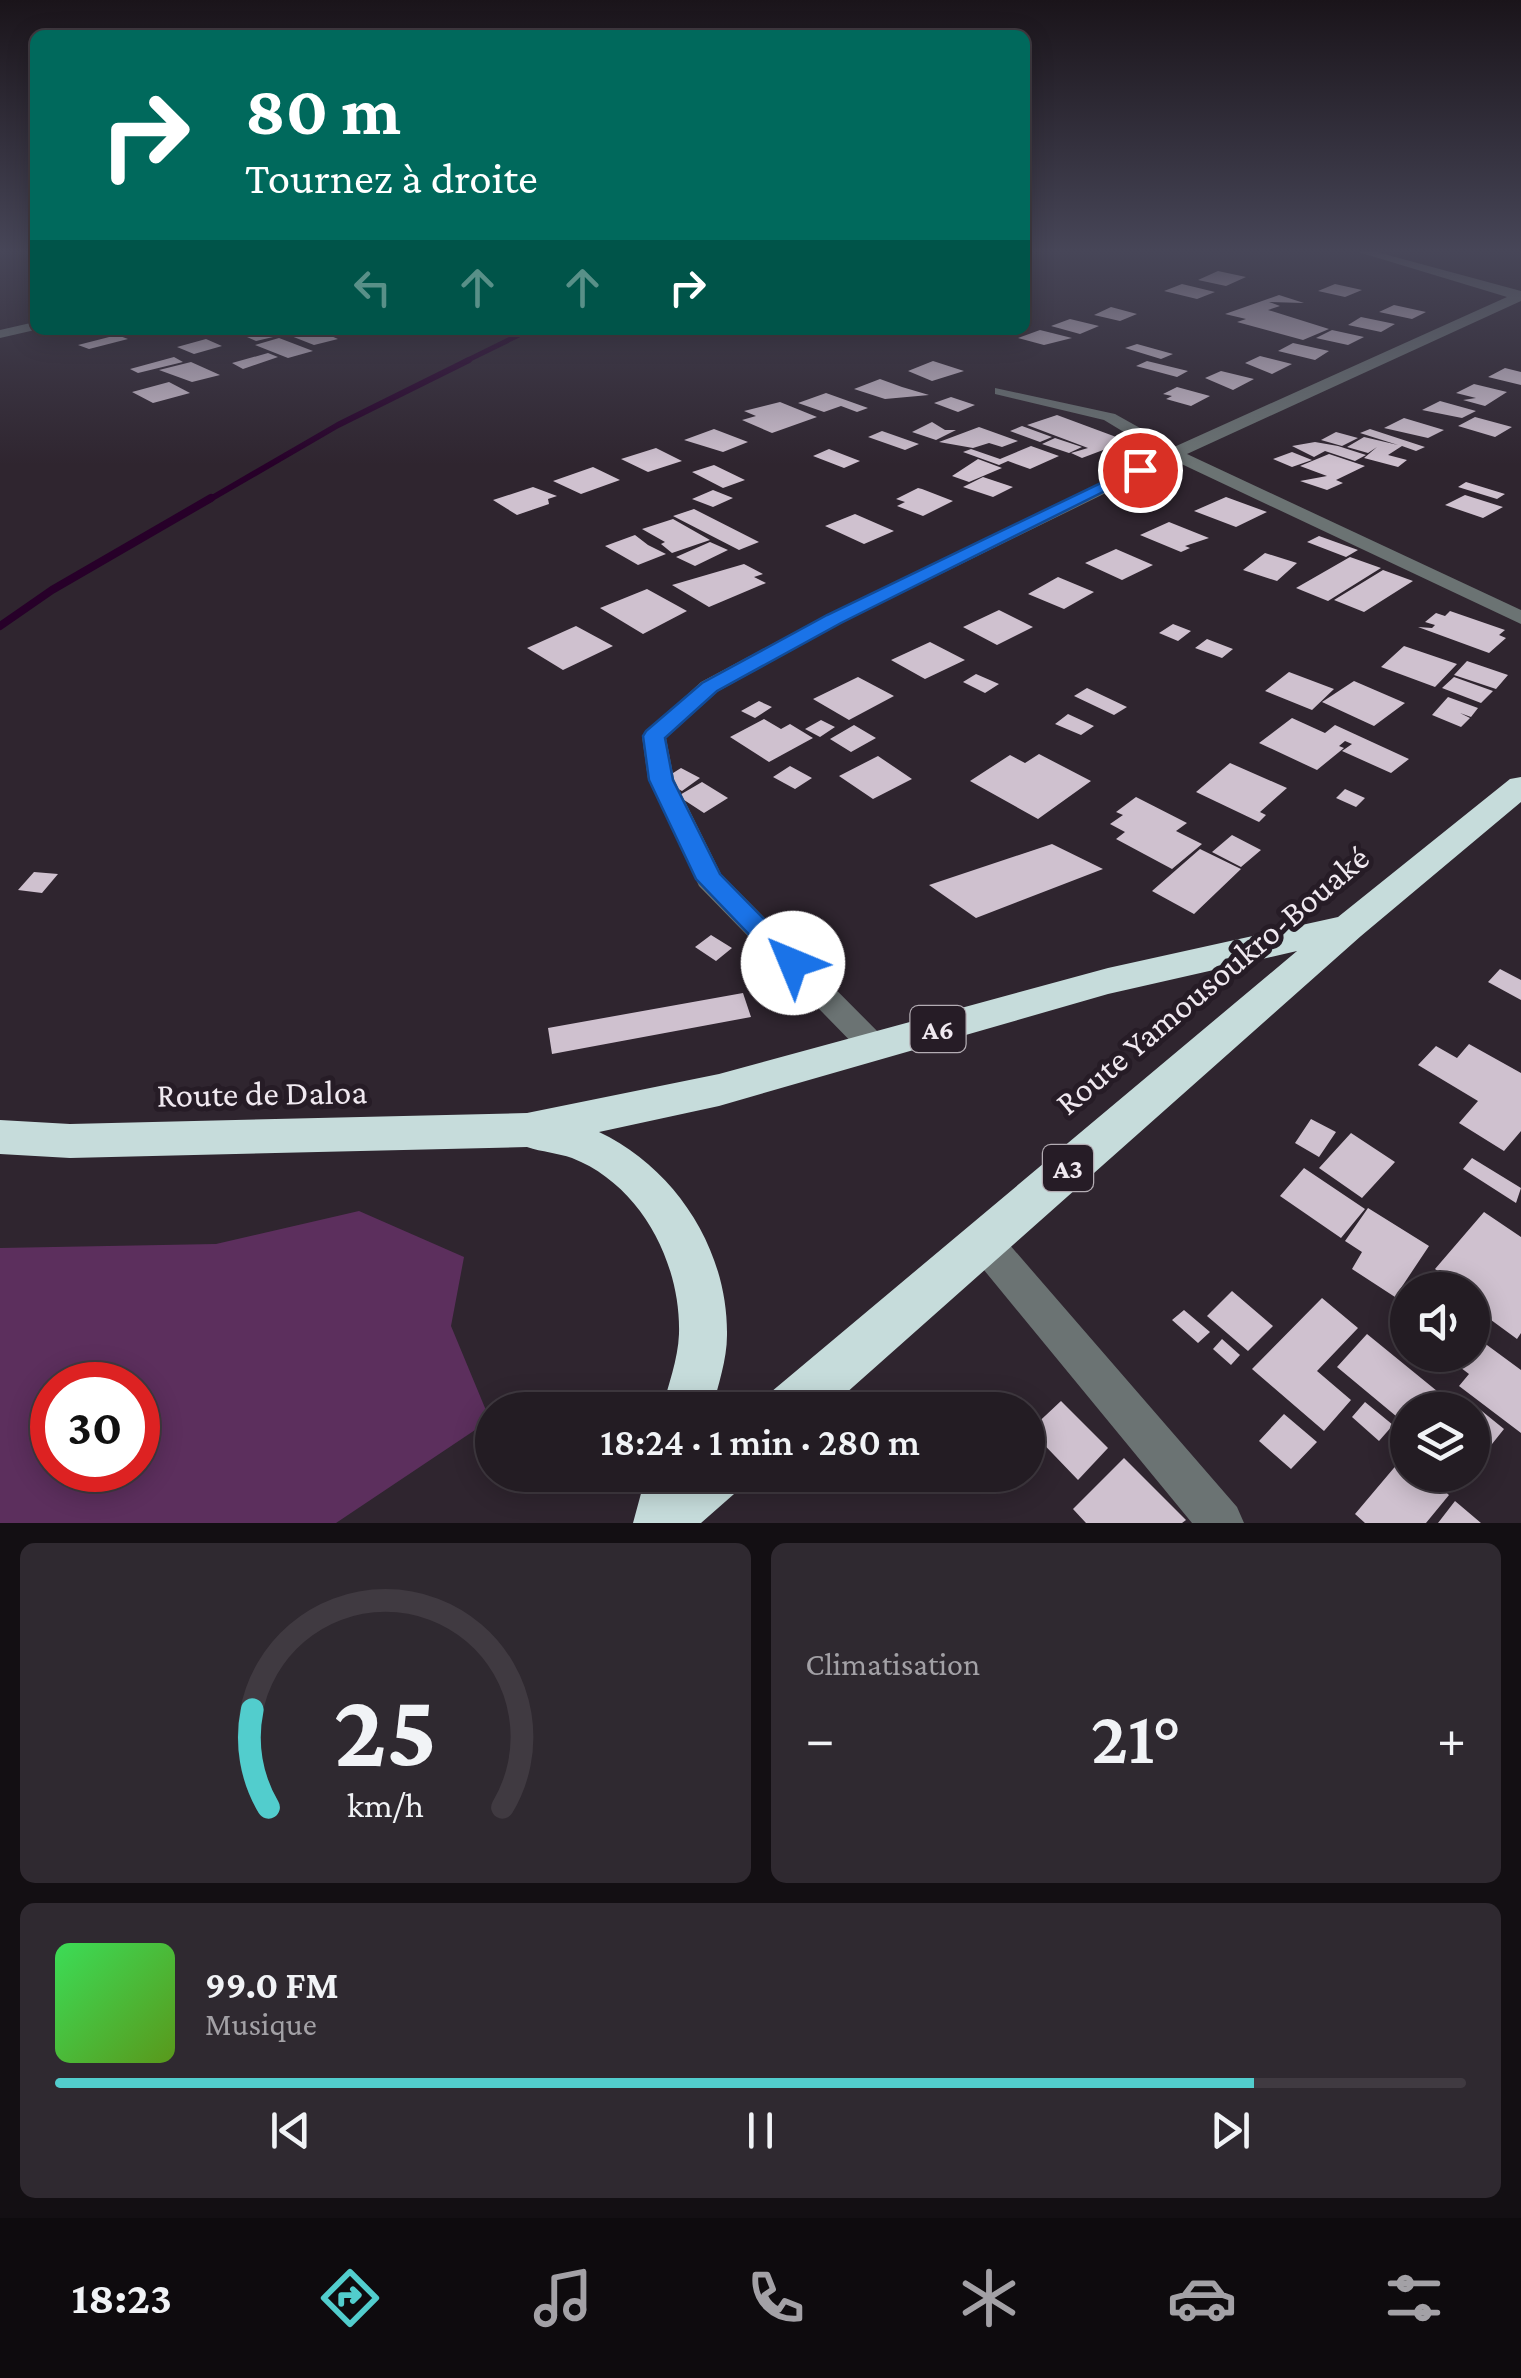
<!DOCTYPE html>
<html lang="fr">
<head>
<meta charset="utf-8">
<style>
  :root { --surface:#231c23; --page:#2f2930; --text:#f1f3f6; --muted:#a3a1a6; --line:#403a41; --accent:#52cdcd }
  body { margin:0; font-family:"Crimson Pro",serif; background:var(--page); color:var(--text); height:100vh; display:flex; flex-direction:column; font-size:38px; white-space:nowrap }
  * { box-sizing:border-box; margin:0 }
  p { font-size:32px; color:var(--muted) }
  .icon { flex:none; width:55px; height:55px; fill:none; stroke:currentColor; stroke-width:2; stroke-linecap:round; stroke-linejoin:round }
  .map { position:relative; height:1523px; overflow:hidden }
  .details { display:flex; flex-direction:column; gap:20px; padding:20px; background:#130f13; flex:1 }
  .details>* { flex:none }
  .top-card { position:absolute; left:30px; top:30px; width:1000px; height:305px; border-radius:15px; box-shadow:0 5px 25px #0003,0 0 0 2px var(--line); background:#00695c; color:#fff; overflow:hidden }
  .tools { position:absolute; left:1390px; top:1272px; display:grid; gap:20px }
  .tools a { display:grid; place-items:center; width:100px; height:100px; border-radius:50%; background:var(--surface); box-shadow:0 5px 25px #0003,0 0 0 2px var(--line); font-size:50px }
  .speed { position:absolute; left:30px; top:1362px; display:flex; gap:20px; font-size:50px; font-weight:700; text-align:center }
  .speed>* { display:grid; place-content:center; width:130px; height:130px; border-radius:50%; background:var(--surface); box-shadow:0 5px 25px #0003,0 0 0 2px var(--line); line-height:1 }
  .speed .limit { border:15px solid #d22; background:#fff; color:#111 }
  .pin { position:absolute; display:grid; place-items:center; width:85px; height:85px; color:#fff; margin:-42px; border:5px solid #fff; border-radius:50%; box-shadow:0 2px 10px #0007 }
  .me { position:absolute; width:110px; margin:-55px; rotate:315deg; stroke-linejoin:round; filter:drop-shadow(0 0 8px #0008) }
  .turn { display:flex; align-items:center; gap:35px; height:210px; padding:0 50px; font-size:45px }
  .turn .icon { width:130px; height:130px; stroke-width:2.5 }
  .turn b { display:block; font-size:70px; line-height:85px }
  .lanes { display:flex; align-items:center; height:95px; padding:0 50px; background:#0003; justify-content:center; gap:50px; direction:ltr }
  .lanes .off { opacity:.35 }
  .big { font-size:75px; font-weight:600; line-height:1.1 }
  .details .card { flex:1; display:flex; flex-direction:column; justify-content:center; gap:15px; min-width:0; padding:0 35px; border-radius:15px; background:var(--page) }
  .details .dial { align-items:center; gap:0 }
  .dial svg { height:260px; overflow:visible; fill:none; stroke:var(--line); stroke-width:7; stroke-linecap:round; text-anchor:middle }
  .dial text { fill:var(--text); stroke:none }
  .song { display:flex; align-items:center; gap:30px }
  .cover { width:120px; height:120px; border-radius:15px; background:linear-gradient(135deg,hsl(130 70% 55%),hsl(90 70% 35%)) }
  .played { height:10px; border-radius:5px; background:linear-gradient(90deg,var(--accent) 85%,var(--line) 85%) }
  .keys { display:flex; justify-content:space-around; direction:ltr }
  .heat { display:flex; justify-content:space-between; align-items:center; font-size:55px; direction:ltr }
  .details .tiles { flex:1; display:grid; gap:20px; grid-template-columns:1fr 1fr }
  .card:last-child { grid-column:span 2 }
  .trip { position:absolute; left:475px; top:1392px; width:570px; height:100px; border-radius:50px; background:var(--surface); box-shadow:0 5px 25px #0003,0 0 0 2px var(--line); font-weight:600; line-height:100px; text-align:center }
  .menu { display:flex; height:160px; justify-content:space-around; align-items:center; background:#0e0b0e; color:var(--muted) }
  .menu .icon { width:70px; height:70px }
  .menu .active { color:var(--accent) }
  .menu b { font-size:45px; color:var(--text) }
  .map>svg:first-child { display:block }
  .green { fill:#5c2f5d; fill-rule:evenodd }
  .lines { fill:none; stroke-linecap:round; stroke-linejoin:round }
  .stream-far2 { stroke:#270029; stroke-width:5 }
  .stream-far1 { stroke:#270029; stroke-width:6 }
  .stream { stroke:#270029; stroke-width:8 }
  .building { fill:#cfc1cf }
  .minor { fill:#6b7373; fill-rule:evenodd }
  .highway { fill:#c6dcdb; fill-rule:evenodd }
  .route { fill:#1a73e8; stroke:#114b97; stroke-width:2.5 }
  .labels { text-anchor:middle; stroke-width:10; stroke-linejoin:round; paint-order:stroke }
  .shield { fill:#261c26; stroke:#b3acb3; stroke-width:2.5 }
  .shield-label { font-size:28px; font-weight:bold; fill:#f0e9f0 }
  .near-street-label { font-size:35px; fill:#f0e9f0; stroke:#261c26 }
</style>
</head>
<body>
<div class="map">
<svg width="1521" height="1523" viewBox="0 0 1521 1523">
  <rect width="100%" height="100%" fill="#2f252f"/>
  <!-- green -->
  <path class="green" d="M 359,1211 L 464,1257 L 451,1326 L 490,1420 L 336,1523 L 0,1523 L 0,1248 L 216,1244 ZM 52,1385 L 138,1385 L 138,1470 L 52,1470 Z"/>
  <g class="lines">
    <!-- stream-far2 -->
    <path class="stream-far2" d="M 464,362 L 529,330"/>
    <!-- stream-far1 -->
    <path class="stream-far1" d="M 207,501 L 338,425 L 469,360"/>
    <!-- stream -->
    <path class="stream" d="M 0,626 L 52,590 L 211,498"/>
  </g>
  <!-- building -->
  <path class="building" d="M 1218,271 L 1246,277 L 1226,286 L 1198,280 Z
    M 1182,284 L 1215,292 L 1197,299 L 1164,291 Z
    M 1335,284 L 1362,290 L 1345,297 L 1318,291 Z
    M 1279,295 L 1304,303 L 1269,302 L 1280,306 L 1268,310 L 1329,329 L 1303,340 L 1237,322 L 1246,319 L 1225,314 Z
    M 1394,305 L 1426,312 L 1412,319 L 1379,312 Z
    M 1111,307 L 1137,314 L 1120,321 L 1094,315 Z
    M 1361,317 L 1395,324 L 1381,332 L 1348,325 Z
    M 1070,319 L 1099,326 L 1080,334 L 1051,326 Z
    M 276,330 L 317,330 L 338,339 L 314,345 L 286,334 L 256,341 L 247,337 Z
    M 1040,330 L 1072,338 L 1044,345 L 1018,338 Z
    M 1332,330 L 1364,337 L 1348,345 L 1316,338 Z
    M 117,335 L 128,339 L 89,349 L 78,345 Z
    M 279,338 L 313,351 L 288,358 L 255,345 Z
    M 206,339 L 222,346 L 194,354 L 177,347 Z
    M 1293,343 L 1329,351 L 1315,360 L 1278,351 Z
    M 1137,344 L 1173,354 L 1161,359 L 1125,348 Z
    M 268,353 L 278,357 L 243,369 L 232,363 Z
    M 1260,356 L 1292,364 L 1272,374 L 1245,363 Z
    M 174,357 L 183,362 L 138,373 L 130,369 Z
    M 933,361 L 964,371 L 932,381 L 908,371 Z
    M 1147,361 L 1188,371 L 1177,377 L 1136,366 Z
    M 191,362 L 220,375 L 192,382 L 159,370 Z
    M 1505,368 L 1521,372 L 1521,385 L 1488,377 Z
    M 1221,371 L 1254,379 L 1233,390 L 1205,378 Z
    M 880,379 L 902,387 L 929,395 L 885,399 L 854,389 Z
    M 169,382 L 190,393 L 153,403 L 132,392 Z
    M 1474,384 L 1507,392 L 1485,406 L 1463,400 L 1476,398 L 1456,393 Z
    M 1177,387 L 1210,396 L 1191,406 L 1166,399 L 1172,396 L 1163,394 Z
    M 826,393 L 868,408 L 857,412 L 841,406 L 824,412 L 798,403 Z
    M 951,397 L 975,405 L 958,412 L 934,403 Z
    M 1440,401 L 1476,411 L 1462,418 L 1422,410 Z
    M 780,402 L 817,417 L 772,433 L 742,420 L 756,416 L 744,411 Z
    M 1057,415 L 1127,441 L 1082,458 L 1071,453 L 1088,448 L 1027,425 Z
    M 1475,417 L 1512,427 L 1495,437 L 1458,426 Z
    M 1404,418 L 1444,430 L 1428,438 L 1384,428 Z
    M 932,422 L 945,430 L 956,430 L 936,440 L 912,432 Z
    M 1022,426 L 1052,437 L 1040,442 L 1010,431 Z
    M 979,427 L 1018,441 L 1002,447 L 989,443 L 973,448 L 939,442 Z
    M 714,429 L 748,442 L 723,452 L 684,440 Z
    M 1370,429 L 1425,447 L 1416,451 L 1402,446 L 1388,455 L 1407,460 L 1398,467 L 1364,458 L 1377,447 L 1368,453 L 1347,447 L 1364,437 L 1398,445 L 1360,433 Z
    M 882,431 L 919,444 L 905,450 L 868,437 Z
    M 1336,432 L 1358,438 L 1342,446 L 1321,440 Z
    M 1055,438 L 1082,447 L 1069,453 L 1042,444 Z
    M 1315,442 L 1338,446 L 1366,455 L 1355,461 L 1325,451 L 1314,457 L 1292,446 Z
    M 1031,446 L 1059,456 L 1030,469 L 1008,461 L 999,465 L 963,452 L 971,449 L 1000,459 Z
    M 656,448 L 682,461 L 648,472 L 621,459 Z
    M 829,449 L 860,461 L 844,468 L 813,456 Z
    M 1292,452 L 1312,460 L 1292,467 L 1273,459 Z
    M 1329,454 L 1365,466 L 1336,480 L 1343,483 L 1327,490 L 1300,481 L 1327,476 L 1300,466 Z
    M 978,459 L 1002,468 L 969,482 L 952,476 Z
    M 714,465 L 745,480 L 723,488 L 692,472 Z
    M 593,467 L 620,480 L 581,494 L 553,481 Z
    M 983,477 L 1013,487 L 993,497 L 963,487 Z
    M 1466,482 L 1505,494 L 1497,499 L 1458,487 Z
    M 533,487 L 557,496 L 548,499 L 549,504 L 517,515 L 493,500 Z
    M 918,488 L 922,489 L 953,501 L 923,516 L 897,506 L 905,502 L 896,499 Z
    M 713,490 L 733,498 L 713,507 L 692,499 Z
    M 1465,495 L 1503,507 L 1483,518 L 1445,505 Z
    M 1226,497 L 1267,512 L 1236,527 L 1194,511 Z
    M 694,509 L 759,542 L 739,550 L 673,516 Z
    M 855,514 L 894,531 L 864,544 L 825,526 Z
    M 673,519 L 710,540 L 672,553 L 661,544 L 665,542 L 642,529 Z
    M 1169,522 L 1209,538 L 1185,546 L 1190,548 L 1181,552 L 1140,535 Z
    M 635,535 L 648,545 L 666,554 L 638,565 L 605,546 Z
    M 1319,536 L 1358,550 L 1346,557 L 1307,542 Z
    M 710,542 L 728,550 L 695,566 L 676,557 Z
    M 1116,549 L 1153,565 L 1122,580 L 1085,563 Z
    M 1265,553 L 1297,563 L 1277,581 L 1243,570 Z
    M 1350,557 L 1381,568 L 1328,601 L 1296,588 Z
    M 744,564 L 763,574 L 754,577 L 766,583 L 709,607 L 672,585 Z
    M 1383,570 L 1413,581 L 1364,612 L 1334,600 Z
    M 1058,577 L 1094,592 L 1064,609 L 1028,594 Z
    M 647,589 L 687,611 L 643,634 L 600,608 Z
    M 999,610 L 1033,627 L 997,645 L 963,627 Z
    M 1450,611 L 1505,630 L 1499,635 L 1506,638 L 1489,653 L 1418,627 L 1432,628 L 1435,625 L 1425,622 L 1436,613 L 1445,616 Z
    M 1173,624 L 1191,631 L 1178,641 L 1159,633 Z
    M 576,626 L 613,646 L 563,670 L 527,648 Z
    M 1207,639 L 1233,649 L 1222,658 L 1195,648 Z
    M 930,642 L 965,660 L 925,679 L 891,660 Z
    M 1404,646 L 1457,664 L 1435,687 L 1381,667 Z
    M 1467,661 L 1508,675 L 1496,689 L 1454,675 Z
    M 1289,672 L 1334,689 L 1312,710 L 1265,691 Z
    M 976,674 L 999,684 L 985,693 L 963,682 Z
    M 858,677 L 894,696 L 849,720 L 813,699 Z
    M 1454,677 L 1493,691 L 1481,703 L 1442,688 Z
    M 1354,681 L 1405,703 L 1374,726 L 1322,702 Z
    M 1087,688 L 1127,707 L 1114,715 L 1074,696 Z
    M 1448,697 L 1478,708 L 1471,717 L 1460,713 L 1470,718 L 1461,727 L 1432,715 Z
    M 759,701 L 772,707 L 755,718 L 741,711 Z
    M 1068,714 L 1094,726 L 1081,735 L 1055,724 Z
    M 1292,718 L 1325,733 L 1335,725 L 1409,759 L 1391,773 L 1342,751 L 1352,744 L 1345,741 L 1339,746 L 1344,748 L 1317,770 L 1259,743 Z
    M 764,719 L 781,729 L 790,724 L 813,738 L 769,762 L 730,737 Z
    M 821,720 L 835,727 L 820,737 L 805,729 Z
    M 854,725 L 876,738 L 851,752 L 830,739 Z
    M 1039,754 L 1091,781 L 1038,819 L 970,781 L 1010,755 L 1025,763 Z
    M 878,756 L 912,779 L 873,799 L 839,776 Z
    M 1230,763 L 1287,788 L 1260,812 L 1266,815 L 1259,822 L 1196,792 Z
    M 790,766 L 812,778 L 795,789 L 773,777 Z
    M 681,768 L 700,778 L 682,791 L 662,780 Z
    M 702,782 L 728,798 L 704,813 L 678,796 Z
    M 1345,789 L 1365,798 L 1356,807 L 1336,798 Z
    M 1136,797 L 1187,823 L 1176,831 L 1202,844 L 1172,869 L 1116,839 L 1125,832 L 1110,824 L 1123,815 L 1116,812 Z
    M 1232,835 L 1261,850 L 1241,867 L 1212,852 Z
    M 1052,844 L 1103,869 L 976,918 L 929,885 Z
    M 1200,849 L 1241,869 L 1194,914 L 1152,891 Z
    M 34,872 L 58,874 L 42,893 L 18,890 Z
    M 711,935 L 732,948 L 716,961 L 695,947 Z
    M 1500,969 L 1521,980 L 1521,1000 L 1488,982 Z
    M 743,993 L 751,1017 L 552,1054 L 548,1028 Z
    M 1469,1044 L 1521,1073 L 1521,1131 L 1504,1151 L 1459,1123 L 1478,1101 L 1418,1065 L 1436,1046 L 1457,1058 Z
    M 1311,1119 L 1336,1132 L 1319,1157 L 1295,1143 Z
    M 1351,1133 L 1395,1162 L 1362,1198 L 1319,1168 Z
    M 1472,1158 L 1521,1188 L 1516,1203 L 1463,1169 Z
    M 1304,1168 L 1365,1209 L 1341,1238 L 1280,1196 Z
    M 1368,1208 L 1429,1246 L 1395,1297 L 1352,1269 L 1362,1252 L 1345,1241 Z
    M 1484,1212 L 1521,1237 L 1521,1333 L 1517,1339 L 1472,1306 L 1472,1290 L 1463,1290 L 1435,1269 Z
    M 1232,1291 L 1273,1326 L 1248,1351 L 1207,1316 Z
    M 1322,1298 L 1358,1328 L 1317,1371 L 1351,1400 L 1324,1431 L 1252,1369 Z
    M 1184,1310 L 1210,1332 L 1198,1343 L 1172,1320 Z
    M 1367,1334 L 1448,1400 L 1440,1410 L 1408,1410 L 1408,1426 L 1337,1367 Z
    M 1472,1334 L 1521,1370 L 1521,1433 L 1459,1386 L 1469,1374 L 1444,1355 L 1472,1355 Z
    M 1222,1339 L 1240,1355 L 1231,1365 L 1213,1349 Z
    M 1467,1399 L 1504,1429 L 1472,1469 L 1472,1410 L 1458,1410 Z
    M 1061,1401 L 1108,1448 L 1078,1480 L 1030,1430 Z
    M 1365,1402 L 1393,1425 L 1379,1441 L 1352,1417 Z
    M 1284,1414 L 1317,1442 L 1291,1469 L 1259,1441 Z
    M 1404,1456 L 1408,1475 L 1426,1475 L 1449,1495 L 1426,1523 L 1365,1523 L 1355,1514 Z
    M 1124,1458 L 1186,1520 L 1182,1523 L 1086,1523 L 1073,1509 Z
    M 1455,1501 L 1481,1523 L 1438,1523 Z"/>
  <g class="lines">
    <!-- minor -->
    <path class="minor" d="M 1355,251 L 1373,251 L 1521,291 L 1521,301 L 1187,454 L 1521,610 L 1521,624 L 1173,460 L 841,623 L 717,692 L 666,738 L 674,779 L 721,874 L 893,1047 L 889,1056 L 877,1060 L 865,1056 L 699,886 L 648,779 L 642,736 L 701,682 L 827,615 L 1160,454 L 1104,420 L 995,394 L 995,388 L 1115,414 L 1174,447 L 1507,297 Z
      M 35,322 L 35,330 L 0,338 L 0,330 Z
      M 983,1224 L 996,1229 L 1237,1507 L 1244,1523 L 1192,1523 L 970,1253 L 964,1241 L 970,1229 Z"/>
    <!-- highway -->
    <path class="highway" d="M 1521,777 L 1521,802 L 1361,936 L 827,1410 L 764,1410 L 771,1392 L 1297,951 L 1108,994 L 719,1106 L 599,1132 C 675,1168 728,1249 727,1335 C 727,1360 718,1385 712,1410 L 662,1410 C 668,1385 678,1360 679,1334 C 681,1263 641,1185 572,1158 C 558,1153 542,1152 527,1147 L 70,1158 L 0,1154 L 0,1120 L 70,1124 L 527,1113 L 719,1074 L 1108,968 L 1338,917 L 1510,779 Z
      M 646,1475 L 742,1475 L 734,1494 L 701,1523 L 633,1523 Z"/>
  </g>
  <!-- sky -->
  <linearGradient id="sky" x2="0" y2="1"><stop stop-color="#1a141a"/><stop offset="0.54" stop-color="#474658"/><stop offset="1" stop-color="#474658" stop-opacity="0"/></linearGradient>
  <rect width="1521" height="465" fill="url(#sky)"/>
  <!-- route -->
  <path class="route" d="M 1134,467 L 1147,470 L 841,623 L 717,691 L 665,738 L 673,780 L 720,874 L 807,963 L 793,973 L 783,970 L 696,879 L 649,780 L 643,736 L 646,731 L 702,683 L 827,615 Z"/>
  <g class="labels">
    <!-- shield labels -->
    <g class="shield">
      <rect x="910.5" y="1006" width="55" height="46" rx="8"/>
      <rect x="1043" y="1145" width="50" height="46" rx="8"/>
    </g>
    <g class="shield-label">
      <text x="938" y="1039">A6</text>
      <text x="1068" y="1178">A3</text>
    </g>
    <!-- near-street labels -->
    <g class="near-street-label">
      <text transform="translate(1212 980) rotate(-40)" y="12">Route Yamousoukro-Bouaké</text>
      <text transform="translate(262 1093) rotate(-1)" y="12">Route de Daloa</text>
    </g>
  </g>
</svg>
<div class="tools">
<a><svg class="icon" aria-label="sound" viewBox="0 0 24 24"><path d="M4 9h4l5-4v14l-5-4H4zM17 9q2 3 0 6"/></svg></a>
<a><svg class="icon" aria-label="layers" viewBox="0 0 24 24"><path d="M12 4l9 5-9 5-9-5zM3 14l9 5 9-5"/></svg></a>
</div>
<div class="speed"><div class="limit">30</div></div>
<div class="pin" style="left:1140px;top:470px;background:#d93025"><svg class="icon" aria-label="arrive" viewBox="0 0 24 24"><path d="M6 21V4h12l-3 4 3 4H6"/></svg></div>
<svg class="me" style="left:793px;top:963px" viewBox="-20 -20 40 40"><circle r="19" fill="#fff"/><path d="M0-13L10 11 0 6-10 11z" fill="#1a73e8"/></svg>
<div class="trip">18:24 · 1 min · 280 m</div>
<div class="top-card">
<div class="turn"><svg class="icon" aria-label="right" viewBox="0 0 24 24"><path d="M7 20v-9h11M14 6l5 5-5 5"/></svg><div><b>80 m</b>Tournez à droite</div></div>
<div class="lanes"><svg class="icon off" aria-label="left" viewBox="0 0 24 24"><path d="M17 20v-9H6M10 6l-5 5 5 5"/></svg><svg class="icon off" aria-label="ahead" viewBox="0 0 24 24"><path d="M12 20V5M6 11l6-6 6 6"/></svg><svg class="icon off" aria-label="ahead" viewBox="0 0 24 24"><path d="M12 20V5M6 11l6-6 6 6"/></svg><svg class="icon" aria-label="right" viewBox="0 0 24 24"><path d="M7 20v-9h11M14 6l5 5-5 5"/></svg></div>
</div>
</div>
<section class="details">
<div class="tiles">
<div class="card dial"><svg viewBox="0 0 100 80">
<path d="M14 69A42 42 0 1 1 86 69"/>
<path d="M14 69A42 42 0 0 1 9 39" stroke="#52cdcd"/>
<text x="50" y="56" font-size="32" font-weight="700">25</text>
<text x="50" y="72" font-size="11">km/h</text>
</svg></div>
<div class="card"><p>Climatisation</p>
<div class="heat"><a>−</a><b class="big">21°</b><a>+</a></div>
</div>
<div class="card">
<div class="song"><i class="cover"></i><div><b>99.0 FM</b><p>Musique</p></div></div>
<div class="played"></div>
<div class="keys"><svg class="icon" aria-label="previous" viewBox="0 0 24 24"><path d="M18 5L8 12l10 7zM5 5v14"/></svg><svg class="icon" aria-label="pause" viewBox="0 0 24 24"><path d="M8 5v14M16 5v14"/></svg><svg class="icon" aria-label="next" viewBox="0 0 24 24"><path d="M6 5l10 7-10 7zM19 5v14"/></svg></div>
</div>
</div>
</section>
<nav class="menu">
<b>18:23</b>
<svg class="icon active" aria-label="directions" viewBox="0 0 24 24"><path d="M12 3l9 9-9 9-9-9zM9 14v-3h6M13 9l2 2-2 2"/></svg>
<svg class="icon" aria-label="music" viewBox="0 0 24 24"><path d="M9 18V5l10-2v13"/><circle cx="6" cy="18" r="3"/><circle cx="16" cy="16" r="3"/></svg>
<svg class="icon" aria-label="phone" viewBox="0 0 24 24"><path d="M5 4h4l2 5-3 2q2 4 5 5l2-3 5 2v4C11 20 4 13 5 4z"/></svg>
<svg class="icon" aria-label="climate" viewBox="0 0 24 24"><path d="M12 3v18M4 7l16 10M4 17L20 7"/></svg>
<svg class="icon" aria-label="car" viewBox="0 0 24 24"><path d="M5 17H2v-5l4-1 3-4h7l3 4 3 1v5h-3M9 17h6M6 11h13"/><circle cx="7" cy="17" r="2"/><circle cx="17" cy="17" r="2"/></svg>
<svg class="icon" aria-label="filters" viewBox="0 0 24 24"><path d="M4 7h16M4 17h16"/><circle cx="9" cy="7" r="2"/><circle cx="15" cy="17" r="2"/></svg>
</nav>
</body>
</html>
